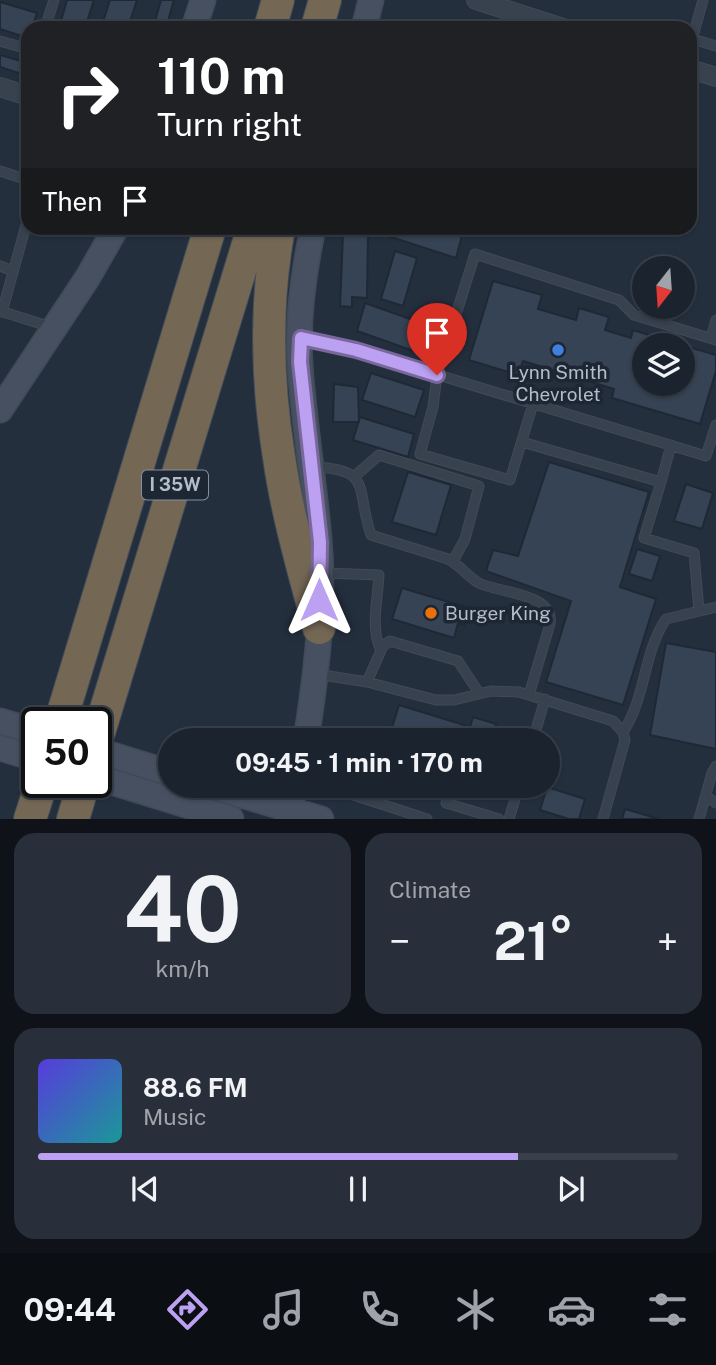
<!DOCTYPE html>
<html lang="en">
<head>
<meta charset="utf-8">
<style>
  :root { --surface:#1b232e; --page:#282f3a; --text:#f1f3f6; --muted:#a0a4aa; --line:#39404a; --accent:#bca0f2 }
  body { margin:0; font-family:"Public Sans",sans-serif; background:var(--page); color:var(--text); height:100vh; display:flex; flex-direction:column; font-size:26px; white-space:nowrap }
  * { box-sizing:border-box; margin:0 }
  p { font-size:23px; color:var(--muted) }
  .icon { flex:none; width:38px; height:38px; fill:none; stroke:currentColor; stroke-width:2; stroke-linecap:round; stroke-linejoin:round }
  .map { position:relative; height:819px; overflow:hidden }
  .details { display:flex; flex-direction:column; gap:14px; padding:14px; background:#0f1319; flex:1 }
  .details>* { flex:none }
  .hud { position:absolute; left:21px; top:21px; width:676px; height:214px; border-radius:21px; box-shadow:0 2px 5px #0004,0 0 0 2px var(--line); background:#202124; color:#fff; overflow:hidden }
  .needle { width:46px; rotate:197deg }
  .fabs { position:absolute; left:632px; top:256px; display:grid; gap:14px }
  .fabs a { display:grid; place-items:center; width:63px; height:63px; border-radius:50%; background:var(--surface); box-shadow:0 2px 5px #0004,0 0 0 2px var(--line); font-size:35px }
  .speed { position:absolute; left:21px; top:707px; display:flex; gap:14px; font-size:35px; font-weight:700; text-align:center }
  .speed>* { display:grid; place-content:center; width:91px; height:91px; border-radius:50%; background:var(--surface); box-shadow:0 2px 5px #0004,0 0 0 2px var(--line); line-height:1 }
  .speed .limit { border:4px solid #111; border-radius:10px; background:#fff; color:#111 }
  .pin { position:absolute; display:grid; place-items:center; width:60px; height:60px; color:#fff; margin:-72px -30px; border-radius:50% 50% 50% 0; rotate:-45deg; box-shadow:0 0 7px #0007 }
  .pin .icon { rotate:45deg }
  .me { position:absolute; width:77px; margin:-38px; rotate:0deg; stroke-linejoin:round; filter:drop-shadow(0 0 5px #0008) }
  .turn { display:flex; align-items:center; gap:24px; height:147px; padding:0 21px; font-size:32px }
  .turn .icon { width:91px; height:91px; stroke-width:2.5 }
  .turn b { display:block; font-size:49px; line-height:60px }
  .then { display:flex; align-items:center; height:66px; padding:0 21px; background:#0003; gap:14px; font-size:26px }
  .big { font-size:52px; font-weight:700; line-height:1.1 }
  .details .card { flex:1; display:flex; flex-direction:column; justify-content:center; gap:10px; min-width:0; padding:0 24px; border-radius:21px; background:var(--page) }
  .details .dial { align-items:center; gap:0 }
  .dial b { font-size:91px; line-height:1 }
  .song { display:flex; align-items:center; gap:21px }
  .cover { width:84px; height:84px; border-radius:10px; background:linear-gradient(135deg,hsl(250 70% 55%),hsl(180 70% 35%)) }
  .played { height:7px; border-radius:4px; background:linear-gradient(90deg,var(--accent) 75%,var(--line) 75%) }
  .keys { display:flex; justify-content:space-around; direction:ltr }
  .heat { display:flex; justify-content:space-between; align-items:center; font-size:38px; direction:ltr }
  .details .tiles { flex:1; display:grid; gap:14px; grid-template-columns:1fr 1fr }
  .card:last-child { grid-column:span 2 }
  .trip { position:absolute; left:158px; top:728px; width:402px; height:70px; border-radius:35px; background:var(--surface); box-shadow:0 2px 5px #0004,0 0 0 2px var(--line); font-weight:700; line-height:70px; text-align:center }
  .tabs { display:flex; height:112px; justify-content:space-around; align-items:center; background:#0b0e12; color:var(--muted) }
  .tabs .icon { width:49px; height:49px }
  .tabs .on { color:var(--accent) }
  .tabs b { font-size:32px; color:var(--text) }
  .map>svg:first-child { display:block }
  .building { fill:#364354; stroke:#1f2835; stroke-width:2 }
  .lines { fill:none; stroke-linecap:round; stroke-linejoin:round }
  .lane-casing { stroke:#414a57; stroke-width:11 }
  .street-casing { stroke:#414a57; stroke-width:20 }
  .secondary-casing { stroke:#414a57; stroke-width:27 }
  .highway-casing { stroke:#434c59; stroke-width:34 }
  .lane { stroke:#38414e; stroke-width:9 }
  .street { stroke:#38414e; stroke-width:18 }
  .secondary { stroke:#465061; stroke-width:24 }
  .highway { stroke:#746855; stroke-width:32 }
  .route-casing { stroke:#7a689d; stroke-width:18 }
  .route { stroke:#bca0f2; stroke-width:12 }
  .shop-dot { fill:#3f7fe0; stroke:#1d2633; stroke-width:2.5 }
  .food-dot { fill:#e8710a; stroke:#1d2633; stroke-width:2.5 }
  .labels { text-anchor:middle; stroke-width:7; stroke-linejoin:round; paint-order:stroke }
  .shield { fill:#1d2633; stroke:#878f9c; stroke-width:2 }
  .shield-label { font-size:18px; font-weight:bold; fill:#b4bcc9 }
  .poi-label { font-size:19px; fill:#b4bcc9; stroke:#1d2633 }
</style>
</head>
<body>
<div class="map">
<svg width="716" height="819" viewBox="0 0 716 819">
  <rect width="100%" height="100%" fill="#242f3e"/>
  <!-- building -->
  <path class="building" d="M 67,0 L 94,0 L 85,28 L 59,28 Z
    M 110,0 L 137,0 L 128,28 L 101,28 Z
    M 161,0 L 174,0 L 166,28 L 153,28 Z
    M 0,2 L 37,13 L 32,28 L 28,28 L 28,38 L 0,29 Z
    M 0,55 L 28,63 L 28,76 L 0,67 Z
    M 363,228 L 451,228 L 463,232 L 456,258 Z
    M 343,234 L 368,234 L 367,298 L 352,297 L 352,307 L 340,306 Z
    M 395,251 L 417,258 L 403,306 L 381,299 Z
    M 493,281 L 542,295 L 538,309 L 576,320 L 579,308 L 609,317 L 605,330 L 631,338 L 633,330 L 681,345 L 644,345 L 644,383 L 682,383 L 682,345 L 716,355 L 716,371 L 700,424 L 612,398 L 614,389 L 523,361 L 518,375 L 469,360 Z
    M 365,303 L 436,328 L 428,356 L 357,331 Z
    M 371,373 L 424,390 L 415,417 L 362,400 Z
    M 334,384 L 358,387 L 359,422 L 333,422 Z
    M 360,417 L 414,434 L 408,457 L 353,440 Z
    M 549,462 L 649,492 L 620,587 L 656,599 L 623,705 L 546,682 L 571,601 L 486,571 L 493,550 L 518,556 Z
    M 408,472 L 451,485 L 436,535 L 392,522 Z
    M 686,484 L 713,493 L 702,529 L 674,521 Z
    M 637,549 L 660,556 L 652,581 L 629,574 Z
    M 402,588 L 469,608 L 464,625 L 458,623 L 454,638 L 392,619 Z
    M 666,643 L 716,652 L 716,749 L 650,735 Z
    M 399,705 L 464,725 L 459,740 L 421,740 L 391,731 Z
    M 473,717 L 496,724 L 495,727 L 513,733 L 510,740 L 466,740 Z
    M 547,787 L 585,799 L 579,819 L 569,819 L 540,810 Z
    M 625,809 L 659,819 L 622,819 Z"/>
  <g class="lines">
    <!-- lane casing -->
    <g class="lane-casing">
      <path id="lane" d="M 45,28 L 54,0
        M 692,39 L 716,46
        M 0,41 L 28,49
        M 690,47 L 703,0
        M 0,171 L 28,180
        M 0,266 L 13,271
        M 0,311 L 51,327
        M 2,312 L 28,218
        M 303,338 L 356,350 L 706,456 L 716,425
        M 711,338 L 716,320
        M 533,404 L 510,480 L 420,454 L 433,407 L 437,375 L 475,254 L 619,300 L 634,315 L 716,340
        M 522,442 L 661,482 L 671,445
        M 312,467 C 374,469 355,488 371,535 L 448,559 C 460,565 468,577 479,583 C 498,593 555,593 550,624 L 529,695
        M 355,476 L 379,455 L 479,486 L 465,539 L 453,561
        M 661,482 L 644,538 L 694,553 L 699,611
        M 324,573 L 379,575 C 378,598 370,629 381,650
        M 316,674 L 367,682 L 436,700 L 454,700 L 491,691 L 519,692 L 613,721 L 623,732 L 625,740 L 603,819
        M 367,682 L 383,646 L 390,641 L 458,661 L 479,693
        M 623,732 C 646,698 643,653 666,619 L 716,607
        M 533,740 L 545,699
        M 343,786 L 344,792 L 427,819
        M 706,796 L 716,803
        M 446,803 L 499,819
        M 509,819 L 519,786
        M 699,819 L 712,773 L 716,766"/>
    </g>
    <!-- street casing -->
    <g class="street-casing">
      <path id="street" d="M 476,0 L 563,28
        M 690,69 L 716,77
        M 0,87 L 28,96"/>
    </g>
    <!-- secondary casing -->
    <g class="secondary-casing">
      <path id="secondary" d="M 194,28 L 203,0
        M 364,28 L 371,0
        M 0,410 L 88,277 L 116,228
        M 0,721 L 37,732
        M 306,740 C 316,676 325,605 319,539 C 314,481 304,423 300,365 C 297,322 304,270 313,228
        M 0,748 L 37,759
        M 96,750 L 170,773
        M 96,777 L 231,819
        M 212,786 L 321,819
        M 287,819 L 296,786"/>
    </g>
    <!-- highway casing -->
    <g class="highway-casing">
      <path id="highway" d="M 270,28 L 278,0
        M 317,28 L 325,0
        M 279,228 C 265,302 267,382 279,457 C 287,514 304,572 319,628
        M 60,723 L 210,228
        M 96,742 L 253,228
        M 30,819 L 42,782
        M 73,819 L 84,782"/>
    </g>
    <!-- lane -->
    <use href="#lane" class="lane"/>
    <!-- street -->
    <use href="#street" class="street"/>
    <!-- secondary -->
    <use href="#secondary" class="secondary"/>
    <!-- highway -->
    <use href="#highway" class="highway"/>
  </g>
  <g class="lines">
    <!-- route casing -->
    <g class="route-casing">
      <path id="route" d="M 319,600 L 320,542 L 300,362 L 301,338 L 356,350 L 437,375"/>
    </g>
    <!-- route -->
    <use href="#route" class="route"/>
  </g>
  <!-- markers -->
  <circle class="shop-dot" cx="558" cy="350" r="7"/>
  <circle class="food-dot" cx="431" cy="613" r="7"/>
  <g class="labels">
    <!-- shield labels -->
    <rect class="shield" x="142" y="470.5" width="66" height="29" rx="5"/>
    <g class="shield-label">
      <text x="175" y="491">I 35W</text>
    </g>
    <!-- poi labels -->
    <g class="poi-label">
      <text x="558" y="379">Lynn Smith<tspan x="558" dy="22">Chevrolet</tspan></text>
      <text x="445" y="620" text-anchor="start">Burger King</text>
    </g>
  </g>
</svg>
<div class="fabs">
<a><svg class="needle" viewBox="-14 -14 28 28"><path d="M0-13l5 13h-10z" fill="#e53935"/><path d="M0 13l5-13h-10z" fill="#a0a4aa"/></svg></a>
<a><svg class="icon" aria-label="layers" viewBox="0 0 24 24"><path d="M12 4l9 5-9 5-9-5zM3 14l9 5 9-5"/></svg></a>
</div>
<div class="speed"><div class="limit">50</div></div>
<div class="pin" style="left:437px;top:375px;background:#d93025"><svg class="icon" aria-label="arrive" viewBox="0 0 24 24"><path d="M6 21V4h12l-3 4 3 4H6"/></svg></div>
<svg class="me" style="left:319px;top:600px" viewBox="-20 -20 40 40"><path d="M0-17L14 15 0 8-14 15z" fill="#bca0f2" stroke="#fff" stroke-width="4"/></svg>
<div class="trip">09:45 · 1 min · 170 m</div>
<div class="hud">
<div class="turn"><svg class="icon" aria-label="right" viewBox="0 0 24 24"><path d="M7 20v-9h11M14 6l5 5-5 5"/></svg><div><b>110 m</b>Turn right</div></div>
<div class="then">Then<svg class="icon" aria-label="arrive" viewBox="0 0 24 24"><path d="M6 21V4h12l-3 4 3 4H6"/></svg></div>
</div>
</div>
<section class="details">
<div class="tiles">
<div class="card dial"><b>40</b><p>km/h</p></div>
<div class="card"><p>Climate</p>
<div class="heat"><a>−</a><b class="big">21°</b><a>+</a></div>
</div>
<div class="card">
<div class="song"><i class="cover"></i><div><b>88.6 FM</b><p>Music</p></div></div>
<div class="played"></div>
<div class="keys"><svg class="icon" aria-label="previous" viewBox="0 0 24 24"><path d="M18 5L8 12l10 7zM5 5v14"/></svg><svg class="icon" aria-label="pause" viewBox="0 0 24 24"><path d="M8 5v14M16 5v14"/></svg><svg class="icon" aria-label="next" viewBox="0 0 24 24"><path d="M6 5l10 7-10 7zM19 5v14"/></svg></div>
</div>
</div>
</section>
<nav class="tabs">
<b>09:44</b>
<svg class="icon on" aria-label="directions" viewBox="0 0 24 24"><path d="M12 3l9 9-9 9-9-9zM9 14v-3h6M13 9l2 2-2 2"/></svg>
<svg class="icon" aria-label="music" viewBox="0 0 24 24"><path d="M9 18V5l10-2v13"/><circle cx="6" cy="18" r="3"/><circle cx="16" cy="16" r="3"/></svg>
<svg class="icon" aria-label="phone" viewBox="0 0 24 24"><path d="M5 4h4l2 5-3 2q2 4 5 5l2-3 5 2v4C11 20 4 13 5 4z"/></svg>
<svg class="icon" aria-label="climate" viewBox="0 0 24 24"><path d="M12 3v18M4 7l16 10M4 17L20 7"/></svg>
<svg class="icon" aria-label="car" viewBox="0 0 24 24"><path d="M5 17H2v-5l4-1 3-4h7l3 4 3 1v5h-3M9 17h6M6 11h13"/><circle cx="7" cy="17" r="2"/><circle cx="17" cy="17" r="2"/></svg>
<svg class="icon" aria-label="filters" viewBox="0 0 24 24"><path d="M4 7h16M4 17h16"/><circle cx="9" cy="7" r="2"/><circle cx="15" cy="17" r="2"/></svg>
</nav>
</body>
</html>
